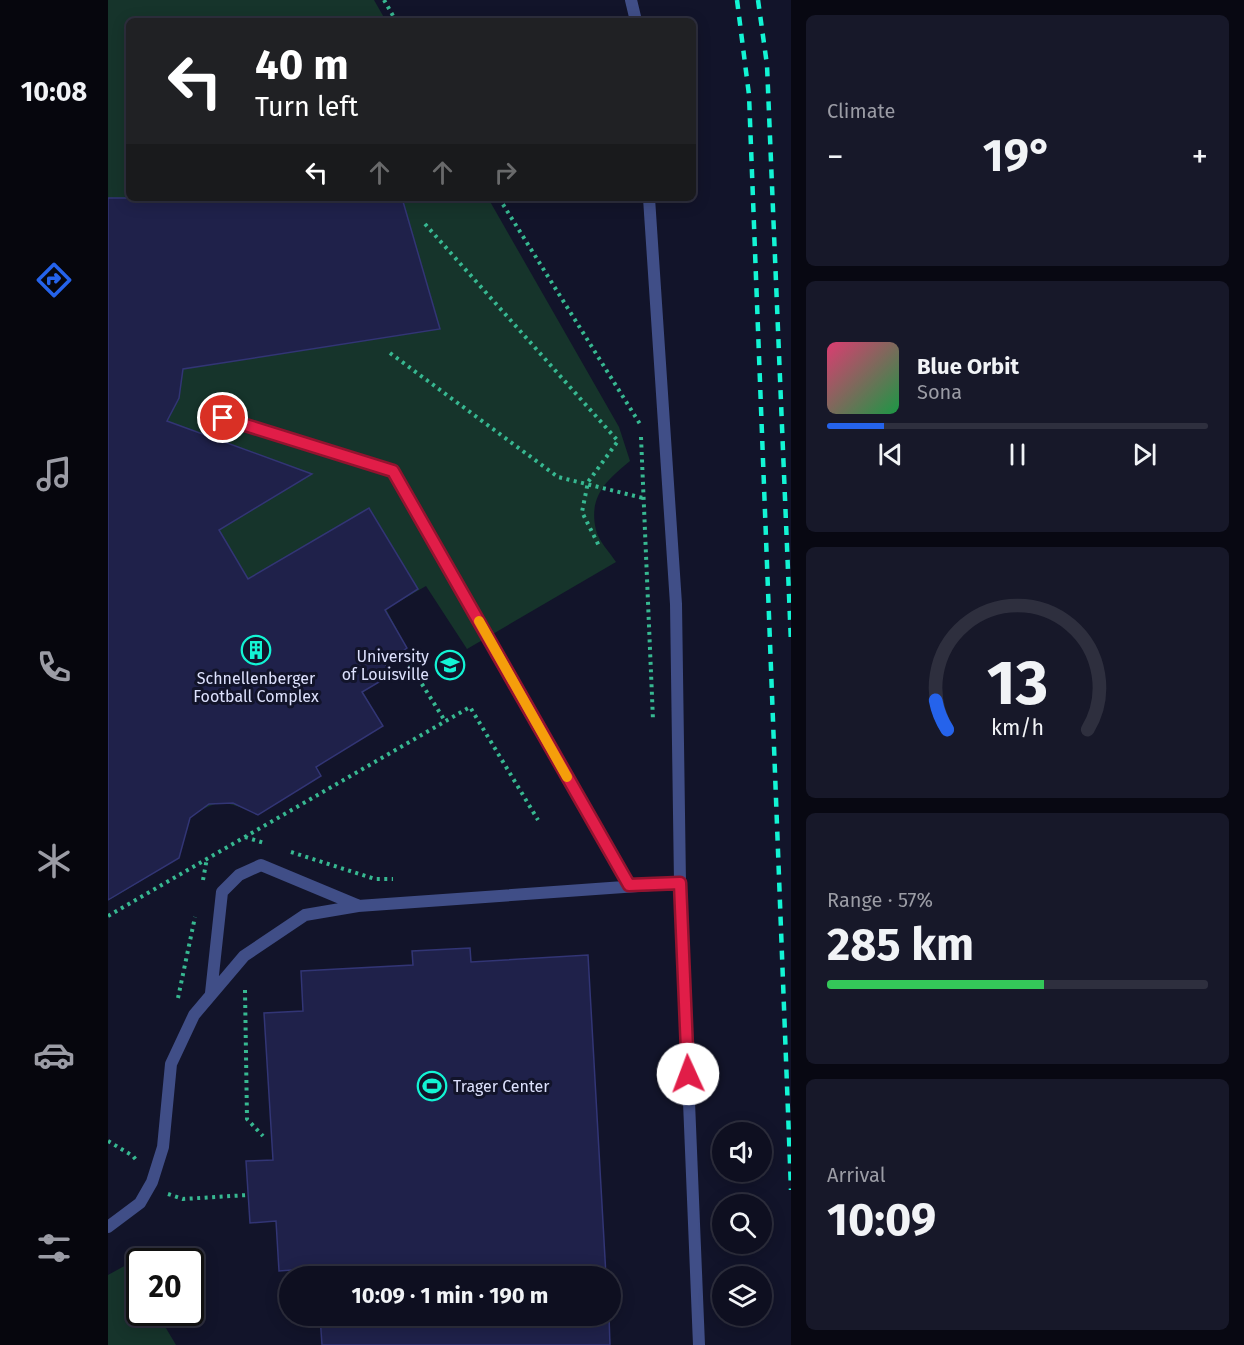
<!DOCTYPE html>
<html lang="en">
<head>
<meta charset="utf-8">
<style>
  :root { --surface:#0e0f20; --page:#171829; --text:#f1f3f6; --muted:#9b9ca5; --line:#2e2f3e; --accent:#2563eb }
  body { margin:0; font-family:"Fira Sans",sans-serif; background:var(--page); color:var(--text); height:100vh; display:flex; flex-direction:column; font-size:22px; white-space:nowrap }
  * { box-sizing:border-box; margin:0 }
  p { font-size:20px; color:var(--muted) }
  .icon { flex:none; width:33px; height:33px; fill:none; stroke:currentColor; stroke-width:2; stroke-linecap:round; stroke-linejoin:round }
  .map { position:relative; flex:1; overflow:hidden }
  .drawer { display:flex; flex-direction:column; gap:15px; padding:15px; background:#080812; width:453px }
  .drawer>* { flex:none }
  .hud { position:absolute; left:18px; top:18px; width:570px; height:183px; border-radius:9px; box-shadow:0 3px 15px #0003,0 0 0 2px var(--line); background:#202124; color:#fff; overflow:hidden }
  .fabs { position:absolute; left:604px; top:1122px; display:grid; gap:12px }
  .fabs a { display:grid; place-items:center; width:60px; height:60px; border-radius:50%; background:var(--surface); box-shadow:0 3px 15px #0003,0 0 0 2px var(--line); font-size:30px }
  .speed { position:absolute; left:18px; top:1248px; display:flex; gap:12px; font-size:30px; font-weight:700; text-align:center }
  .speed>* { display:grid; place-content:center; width:78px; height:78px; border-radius:50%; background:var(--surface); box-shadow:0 3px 15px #0003,0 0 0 2px var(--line); line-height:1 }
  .speed .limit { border:3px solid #111; border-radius:9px; background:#fff; color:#111 }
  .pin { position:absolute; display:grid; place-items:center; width:51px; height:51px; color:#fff; margin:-26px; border:3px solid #fff; border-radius:50%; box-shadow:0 2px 6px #0007 }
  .me { position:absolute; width:66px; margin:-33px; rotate:358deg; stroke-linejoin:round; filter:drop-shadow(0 0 4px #0008) }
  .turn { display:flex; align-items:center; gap:21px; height:126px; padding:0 30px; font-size:27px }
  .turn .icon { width:78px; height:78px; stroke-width:2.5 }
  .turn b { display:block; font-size:42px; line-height:51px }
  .lanes { display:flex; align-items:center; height:57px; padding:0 30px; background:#0003; justify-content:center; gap:30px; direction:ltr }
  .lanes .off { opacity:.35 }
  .big { font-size:45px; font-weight:700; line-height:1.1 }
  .drawer .widget { flex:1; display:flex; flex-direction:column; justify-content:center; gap:9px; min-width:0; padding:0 21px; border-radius:9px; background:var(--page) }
  .drawer .dial { align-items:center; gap:0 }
  .dial svg { height:156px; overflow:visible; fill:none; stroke:var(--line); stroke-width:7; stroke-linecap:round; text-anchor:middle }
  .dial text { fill:var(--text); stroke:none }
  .song { display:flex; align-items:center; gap:18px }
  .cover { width:72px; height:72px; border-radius:9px; background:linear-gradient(135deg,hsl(340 70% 55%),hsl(140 70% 35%)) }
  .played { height:6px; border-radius:3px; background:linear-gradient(90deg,var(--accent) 15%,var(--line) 15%) }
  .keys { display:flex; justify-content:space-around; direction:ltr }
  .heat { display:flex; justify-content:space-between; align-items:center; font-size:33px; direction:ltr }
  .charge { height:9px; border-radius:4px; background:linear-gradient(90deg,#34c759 57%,var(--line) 0) }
  .trip { position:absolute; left:171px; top:1266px; width:342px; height:60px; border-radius:30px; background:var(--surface); box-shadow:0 3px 15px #0003,0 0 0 2px var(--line); font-weight:700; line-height:60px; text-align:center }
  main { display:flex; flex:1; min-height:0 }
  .menu { display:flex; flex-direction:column; width:108px; justify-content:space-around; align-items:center; background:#06060d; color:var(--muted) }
  .menu .icon { width:42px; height:42px }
  .menu .selected { color:var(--accent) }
  .menu b { font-size:27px; color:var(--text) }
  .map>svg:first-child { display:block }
  .green { fill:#16342b }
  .building { fill:#1f214a; stroke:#323575; stroke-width:1.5 }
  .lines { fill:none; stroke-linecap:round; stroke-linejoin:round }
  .path { stroke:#37b891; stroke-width:4; stroke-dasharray:3 4.5; stroke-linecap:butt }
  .service { stroke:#404e87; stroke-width:12 }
  .rail { stroke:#13f4d4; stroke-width:4.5; stroke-dasharray:9 8; stroke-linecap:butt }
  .route-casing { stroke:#92132f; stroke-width:15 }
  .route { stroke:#e11d48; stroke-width:10 }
  .slow { stroke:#f59e0b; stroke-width:10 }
  .labels { text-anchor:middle; stroke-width:6; stroke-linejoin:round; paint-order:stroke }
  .poi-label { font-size:16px; fill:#dde1fd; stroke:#12142a; text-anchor:end }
</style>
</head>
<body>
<main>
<nav class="menu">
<b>10:08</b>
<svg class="icon selected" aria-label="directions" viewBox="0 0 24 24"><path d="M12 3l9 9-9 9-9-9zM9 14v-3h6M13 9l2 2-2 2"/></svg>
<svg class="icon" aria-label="music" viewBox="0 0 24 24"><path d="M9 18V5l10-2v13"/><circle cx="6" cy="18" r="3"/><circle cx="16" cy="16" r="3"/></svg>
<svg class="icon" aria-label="phone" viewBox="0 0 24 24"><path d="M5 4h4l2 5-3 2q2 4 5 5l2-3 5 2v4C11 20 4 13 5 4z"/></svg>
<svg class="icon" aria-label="climate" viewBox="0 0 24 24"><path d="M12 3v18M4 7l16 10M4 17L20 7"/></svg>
<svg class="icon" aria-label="car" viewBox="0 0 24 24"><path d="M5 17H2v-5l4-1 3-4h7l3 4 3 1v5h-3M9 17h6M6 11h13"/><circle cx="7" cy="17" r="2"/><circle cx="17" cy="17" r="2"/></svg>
<svg class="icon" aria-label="filters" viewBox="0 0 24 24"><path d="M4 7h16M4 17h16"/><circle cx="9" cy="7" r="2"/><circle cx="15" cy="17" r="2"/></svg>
</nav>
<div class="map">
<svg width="683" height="1345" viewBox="0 0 683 1345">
  <rect width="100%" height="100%" fill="#12142a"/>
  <!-- green -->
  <path class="green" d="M 0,0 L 266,0 L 278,21 L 21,21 L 21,198 L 380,198 L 511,427 L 522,461 C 499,480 480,496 488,530 C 490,540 502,553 508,562 L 359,649 L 318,586 L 278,609 L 299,648 L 276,661 L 283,675 L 255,692 L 275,726 L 208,767 L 213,776 L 150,815 C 119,801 110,797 82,818 L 71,858 L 3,899 L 0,892 Z
    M 20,1264 L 31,1283 L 32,1312 L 49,1313 L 68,1345 L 0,1345 L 0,1275 Z"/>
  <!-- building -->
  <path class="building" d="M 0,198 L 294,198 L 332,329 L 75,369 L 71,398 L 59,421 L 204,474 L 111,530 L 140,579 L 261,508 L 310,589 L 277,610 L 299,648 L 277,663 L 283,675 L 254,692 L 275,726 L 208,767 L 213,776 L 150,815 L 125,803 L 101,804 L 82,818 L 71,858 L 0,900 Z
    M 362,948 L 363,962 L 480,955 L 498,1276 L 210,1276 L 210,1268 L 171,1271 L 168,1221 L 142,1223 L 138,1161 L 165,1160 L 156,1013 L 195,1011 L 193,971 L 305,965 L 304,951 Z
    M 212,1316 L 501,1316 L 502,1345 L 214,1345 Z"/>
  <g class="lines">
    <!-- path -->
    <path class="path" d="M 276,0 L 288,21
      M 391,198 L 532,424
      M 317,224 L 510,441 L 480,482 L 474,512 L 492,548
      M 282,353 L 450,477 L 535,498
      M 533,437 L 545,720
      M 294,652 L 337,721
      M 137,837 L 156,843
      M 183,852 L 267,879 L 285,879
      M 95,880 L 99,858
      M 0,916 L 362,707 L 430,820
      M 137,990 L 139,1119 L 155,1136
      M 70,998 L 87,917
      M 0,1141 L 25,1156 L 29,1161
      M 60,1194 L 75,1199 L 140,1195"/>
    <!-- service -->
    <path class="service" d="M 523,0 L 528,21
      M 115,418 L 285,471 L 521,885
      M 572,883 L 591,1345
      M 103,993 L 114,892 L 131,875 L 153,865 L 249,905
      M 0,1227 L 32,1203 L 44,1182 L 55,1147 L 63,1064 L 86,1015 L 136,956 L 197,915 L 250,906 L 572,883 L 568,604 L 541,198"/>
    <!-- rail -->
    <path class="rail" d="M 629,0 L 641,95 L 683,1190
      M 650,0 L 659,65 L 683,643"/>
  </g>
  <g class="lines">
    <!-- route casing -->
    <g class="route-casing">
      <path id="route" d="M 115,418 L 285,471 L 521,885 L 572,883 L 580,1074"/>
    </g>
    <!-- route -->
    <use href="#route" class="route"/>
    <!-- slow -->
    <path class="slow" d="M 371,621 L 459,777"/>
  </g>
  <!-- icons -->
  <defs>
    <g id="building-ring" transform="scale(1.5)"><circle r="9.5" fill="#12142a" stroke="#13f4d4" stroke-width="1.5"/><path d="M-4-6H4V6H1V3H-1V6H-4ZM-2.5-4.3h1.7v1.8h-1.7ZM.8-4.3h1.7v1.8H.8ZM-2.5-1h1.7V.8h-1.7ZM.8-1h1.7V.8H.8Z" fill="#13f4d4"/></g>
    <g id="university-ring" transform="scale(1.5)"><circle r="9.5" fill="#12142a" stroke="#13f4d4" stroke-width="1.5"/><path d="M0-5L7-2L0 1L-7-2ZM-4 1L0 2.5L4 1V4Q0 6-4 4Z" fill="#13f4d4"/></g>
    <g id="stadium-ring" transform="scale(1.5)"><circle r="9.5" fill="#12142a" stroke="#13f4d4" stroke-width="1.5"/><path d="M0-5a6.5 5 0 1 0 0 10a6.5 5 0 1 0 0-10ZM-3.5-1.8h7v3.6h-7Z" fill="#13f4d4"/></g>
  </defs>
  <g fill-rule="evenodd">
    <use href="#building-ring" x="148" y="650"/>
    <use href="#university-ring" x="342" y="665"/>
    <use href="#stadium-ring" x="324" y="1086"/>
  </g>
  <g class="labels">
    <!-- poi labels -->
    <g class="poi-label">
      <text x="321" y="662">University<tspan x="321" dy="18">of Louisville</tspan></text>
      <text x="148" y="684" text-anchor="middle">Schnellenberger<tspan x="148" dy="18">Football Complex</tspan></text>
      <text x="345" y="1092" text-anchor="start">Trager Center</text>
    </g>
  </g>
</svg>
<div class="fabs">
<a><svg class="icon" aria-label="sound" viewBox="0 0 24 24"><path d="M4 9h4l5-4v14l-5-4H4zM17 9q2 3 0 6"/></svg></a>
<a><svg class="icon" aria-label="search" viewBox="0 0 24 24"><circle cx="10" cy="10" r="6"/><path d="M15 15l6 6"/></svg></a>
<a><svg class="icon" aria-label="layers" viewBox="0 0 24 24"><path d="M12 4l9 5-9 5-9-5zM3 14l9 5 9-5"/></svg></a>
</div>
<div class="speed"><div class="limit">20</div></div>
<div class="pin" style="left:115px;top:418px;background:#d93025"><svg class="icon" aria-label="arrive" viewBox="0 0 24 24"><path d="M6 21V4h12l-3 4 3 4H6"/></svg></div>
<svg class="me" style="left:580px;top:1074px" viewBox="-20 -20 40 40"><circle r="19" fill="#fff"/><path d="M0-13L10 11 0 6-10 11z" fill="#e11d48"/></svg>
<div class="trip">10:09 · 1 min · 190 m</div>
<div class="hud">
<div class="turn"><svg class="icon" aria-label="left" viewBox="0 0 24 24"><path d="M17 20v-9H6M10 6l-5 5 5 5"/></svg><div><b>40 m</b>Turn left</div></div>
<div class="lanes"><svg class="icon" aria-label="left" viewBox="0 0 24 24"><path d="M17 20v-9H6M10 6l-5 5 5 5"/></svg><svg class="icon off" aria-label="ahead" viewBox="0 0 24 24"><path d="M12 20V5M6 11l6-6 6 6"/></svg><svg class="icon off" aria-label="ahead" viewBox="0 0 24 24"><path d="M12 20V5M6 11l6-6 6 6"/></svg><svg class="icon off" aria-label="right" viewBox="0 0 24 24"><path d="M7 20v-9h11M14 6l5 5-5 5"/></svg></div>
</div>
</div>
<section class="drawer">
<div class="widget"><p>Climate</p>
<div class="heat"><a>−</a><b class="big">19°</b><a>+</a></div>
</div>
<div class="widget">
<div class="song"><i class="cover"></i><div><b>Blue Orbit</b><p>Sona</p></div></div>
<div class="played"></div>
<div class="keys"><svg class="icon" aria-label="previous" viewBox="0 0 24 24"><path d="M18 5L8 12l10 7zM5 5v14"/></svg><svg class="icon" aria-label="pause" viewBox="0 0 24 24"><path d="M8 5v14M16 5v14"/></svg><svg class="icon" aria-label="next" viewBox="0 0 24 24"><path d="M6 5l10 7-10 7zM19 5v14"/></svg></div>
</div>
<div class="widget dial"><svg viewBox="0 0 100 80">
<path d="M14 69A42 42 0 1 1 86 69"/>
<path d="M14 69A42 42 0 0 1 8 54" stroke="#2563eb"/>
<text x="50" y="56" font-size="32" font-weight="700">13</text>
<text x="50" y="72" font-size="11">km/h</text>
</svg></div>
<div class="widget"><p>Range · 57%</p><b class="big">285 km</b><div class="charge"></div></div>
<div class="widget"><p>Arrival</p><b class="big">10:09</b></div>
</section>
</main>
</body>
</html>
